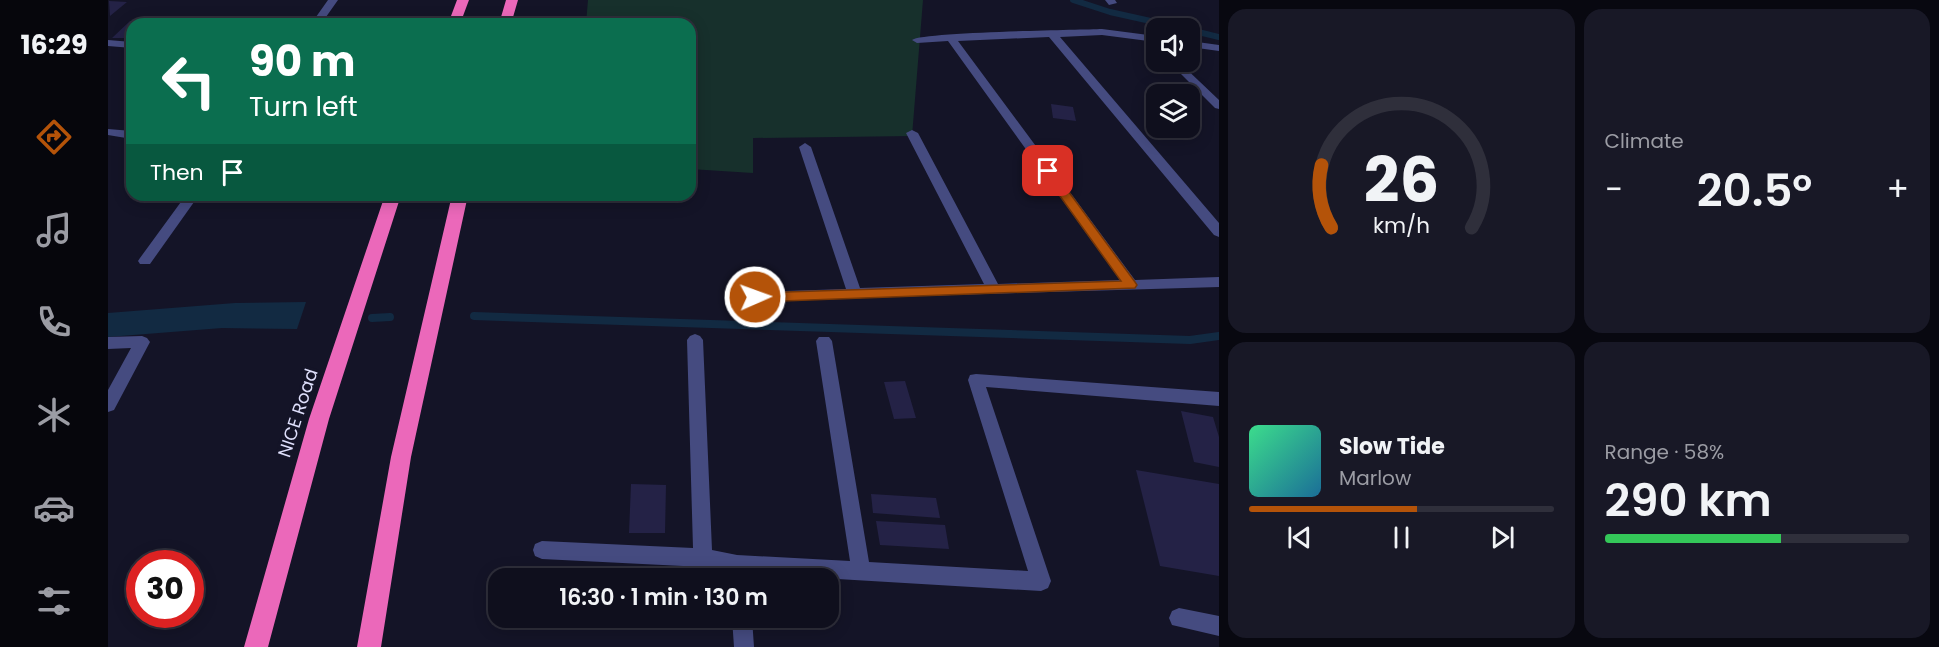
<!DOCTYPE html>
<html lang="en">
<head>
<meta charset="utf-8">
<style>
  :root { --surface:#0f0f1d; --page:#181826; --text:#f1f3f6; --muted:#9b9ca4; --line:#2f2f3b; --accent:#b45309 }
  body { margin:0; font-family:Poppins,sans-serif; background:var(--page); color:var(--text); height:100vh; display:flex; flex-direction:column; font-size:22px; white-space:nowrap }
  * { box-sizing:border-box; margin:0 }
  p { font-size:20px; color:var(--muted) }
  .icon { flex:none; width:33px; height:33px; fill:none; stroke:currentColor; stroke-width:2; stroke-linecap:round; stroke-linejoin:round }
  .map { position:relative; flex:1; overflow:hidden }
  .drawer { display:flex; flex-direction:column; gap:9px; padding:9px; background:#080810; width:720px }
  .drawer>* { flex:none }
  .banner { position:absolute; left:18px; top:18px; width:570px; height:183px; border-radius:18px; box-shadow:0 3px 15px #0003,0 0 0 2px var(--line); background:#0b6e4f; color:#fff; overflow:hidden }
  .controls { position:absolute; left:1038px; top:18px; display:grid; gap:12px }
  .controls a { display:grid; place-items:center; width:54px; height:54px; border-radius:12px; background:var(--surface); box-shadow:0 3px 15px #0003,0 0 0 2px var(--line); font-size:30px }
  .speed { position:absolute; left:18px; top:550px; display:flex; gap:12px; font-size:30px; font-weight:700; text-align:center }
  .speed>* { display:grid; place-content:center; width:78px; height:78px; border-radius:50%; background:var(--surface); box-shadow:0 3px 15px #0003,0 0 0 2px var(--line); line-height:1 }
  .speed .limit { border:9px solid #d22; background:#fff; color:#111 }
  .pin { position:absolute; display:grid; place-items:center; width:51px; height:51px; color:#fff; margin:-26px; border-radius:12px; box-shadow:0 3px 9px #0006 }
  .me { position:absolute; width:66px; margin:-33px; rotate:88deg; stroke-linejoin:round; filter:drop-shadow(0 0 4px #0008) }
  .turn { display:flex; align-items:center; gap:21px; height:126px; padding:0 24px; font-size:27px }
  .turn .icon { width:78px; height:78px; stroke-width:2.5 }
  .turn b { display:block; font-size:42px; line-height:51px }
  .then { display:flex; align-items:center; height:57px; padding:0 24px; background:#0003; gap:12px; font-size:22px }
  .big { font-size:45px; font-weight:600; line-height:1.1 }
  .drawer .widget { flex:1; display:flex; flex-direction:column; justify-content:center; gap:9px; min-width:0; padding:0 21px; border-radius:18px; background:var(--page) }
  .drawer .dial { align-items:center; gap:0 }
  .dial svg { height:156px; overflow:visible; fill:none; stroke:var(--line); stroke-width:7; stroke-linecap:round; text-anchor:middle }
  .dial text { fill:var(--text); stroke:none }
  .song { display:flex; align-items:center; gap:18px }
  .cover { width:72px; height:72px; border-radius:9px; background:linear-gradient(135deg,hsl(150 70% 55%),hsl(200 70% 35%)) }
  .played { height:6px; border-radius:3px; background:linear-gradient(90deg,var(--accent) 55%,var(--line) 55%) }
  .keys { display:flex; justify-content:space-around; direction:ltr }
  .heat { display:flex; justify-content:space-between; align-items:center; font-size:33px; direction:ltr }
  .charge { height:9px; border-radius:4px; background:linear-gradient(90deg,#34c759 58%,var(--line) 0) }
  .drawer .tiles { flex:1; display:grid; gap:9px; grid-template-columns:repeat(2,1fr) }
  .trip { position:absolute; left:380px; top:568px; width:351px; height:60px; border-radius:18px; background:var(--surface); box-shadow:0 3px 15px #0003,0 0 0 2px var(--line); font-weight:600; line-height:60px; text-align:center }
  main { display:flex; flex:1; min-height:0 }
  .tabs { display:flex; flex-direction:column; width:108px; justify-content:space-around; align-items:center; background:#06060c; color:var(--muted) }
  .tabs .icon { width:42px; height:42px }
  .tabs .active { color:var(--accent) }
  .tabs b { font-size:27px; color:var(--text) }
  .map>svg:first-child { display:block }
  .green { fill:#17302c }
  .water { fill:#122a42 }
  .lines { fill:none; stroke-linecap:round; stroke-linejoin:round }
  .stream-far1 { stroke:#122a42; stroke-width:6 }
  .stream { stroke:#122a42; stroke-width:8 }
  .building { fill:#242246 }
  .minor { fill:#454b80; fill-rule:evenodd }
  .highway { fill:#eb68ba; fill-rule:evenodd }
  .route { fill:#b45309; stroke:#753606; stroke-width:1.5 }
  .labels { text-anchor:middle; stroke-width:6; stroke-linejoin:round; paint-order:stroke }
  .street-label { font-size:18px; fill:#dedffb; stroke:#141427 }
</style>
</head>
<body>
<main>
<nav class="tabs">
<b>16:29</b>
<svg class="icon active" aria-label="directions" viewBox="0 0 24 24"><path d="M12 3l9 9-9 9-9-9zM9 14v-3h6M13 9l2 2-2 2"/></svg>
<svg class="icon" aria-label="music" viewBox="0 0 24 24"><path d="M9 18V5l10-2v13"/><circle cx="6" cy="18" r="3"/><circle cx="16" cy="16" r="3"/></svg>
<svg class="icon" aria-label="phone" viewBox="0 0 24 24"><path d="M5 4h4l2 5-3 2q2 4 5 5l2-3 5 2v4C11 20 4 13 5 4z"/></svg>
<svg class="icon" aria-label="climate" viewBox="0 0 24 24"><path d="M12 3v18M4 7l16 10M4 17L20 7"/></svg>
<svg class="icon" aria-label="car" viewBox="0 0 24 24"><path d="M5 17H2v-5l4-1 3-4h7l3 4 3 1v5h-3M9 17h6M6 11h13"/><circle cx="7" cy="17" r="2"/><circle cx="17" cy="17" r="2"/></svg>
<svg class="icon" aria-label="filters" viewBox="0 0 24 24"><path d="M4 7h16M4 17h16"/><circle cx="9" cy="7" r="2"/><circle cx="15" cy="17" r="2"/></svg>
</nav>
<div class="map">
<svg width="1111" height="647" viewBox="0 0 1111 647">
  <rect width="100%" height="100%" fill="#141427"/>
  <!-- green -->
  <path class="green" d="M 480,0 L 815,0 L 804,136 L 645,138 L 645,173 L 582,169 L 582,24 L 478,24 Z"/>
  <!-- water -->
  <path class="water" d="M 198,302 L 189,329 L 114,328 L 0,337 L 0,313 L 127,303 Z"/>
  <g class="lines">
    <!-- stream-far1 -->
    <path class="stream-far1" d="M 965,0 L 1002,12 L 1074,28
      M 1082,30 L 1111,37"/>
    <!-- stream -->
    <path class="stream" d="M 366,316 L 1082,340 L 1111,336
      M 264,318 L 282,317"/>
  </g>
  <!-- building -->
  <path class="building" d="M 1,1 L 19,2 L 2,16 Z
    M 22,21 L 49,22 L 47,24 L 24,24 L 24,38 L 4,38 Z
    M 943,104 L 965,107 L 968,121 L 945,118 Z
    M 797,381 L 808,418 L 786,419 L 776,382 Z
    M 1073,411 L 1105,417 L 1111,437 L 1111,467 L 1086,462 Z
    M 1028,470 L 1111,484 L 1111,576 L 1052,566 Z
    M 523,484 L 558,485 L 557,533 L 521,533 Z
    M 763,494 L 828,498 L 832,518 L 765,513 Z
    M 768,521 L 837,525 L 841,549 L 772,545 Z"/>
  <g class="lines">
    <!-- minor -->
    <path class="minor" d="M 220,0 L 230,0 L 213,24 L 203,24 Z
      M 997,0 L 1007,0 L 1009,3 L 1001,5 Z
      M 994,29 L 1048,36 L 1048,42 L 994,35 L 952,37 L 1111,223 L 1111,237 L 1106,235 L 941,37 L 850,41 L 1027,280 L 1111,277 L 1111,287 L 642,301 L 640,297 L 642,293 L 647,292 L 738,289 L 691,147 L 697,143 L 703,147 L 752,288 L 876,284 L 798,133 L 804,130 L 810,133 L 890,284 L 1012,280 L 840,41 L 809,43 L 804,40 C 814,32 969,30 994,29 Z
      M 0,40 L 24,42 L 24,48 L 0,46 Z
      M 1082,41 L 1111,45 L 1111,51 L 1082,47 Z
      M 1061,62 L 1071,62 L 1111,100 L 1111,109 L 1107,108 Z
      M 0,129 L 24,131 L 24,139 L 0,135 Z
      M 78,195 L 91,195 L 42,264 L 32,264 L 30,261 L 32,258 Z
      M 587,334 L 592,336 L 595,340 L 604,550 L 629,555 L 742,561 L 708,341 L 711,337 L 721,337 L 724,341 L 761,562 L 920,571 L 860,380 L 862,375 L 868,374 L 1111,392 L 1111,406 L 878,387 L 943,581 L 940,588 L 933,591 L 629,573 L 595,567 L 434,559 L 427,556 L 425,550 L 427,544 L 434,541 L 585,548 L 579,340 L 582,336 Z
      M 34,336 L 39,338 L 42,342 L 6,410 L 0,412 L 0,390 L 23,348 L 0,349 L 0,337 Z
      M 1071,608 L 1111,616 L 1111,636 L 1064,625 L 1061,618 L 1064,611 Z
      M 624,618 L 644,618 L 646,647 L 626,647 Z"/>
    <!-- highway -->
    <path class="highway" d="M 349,0 L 361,0 L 352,24 L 340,24 Z
      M 398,0 L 410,0 L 403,24 L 391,24 Z
      M 277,195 L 293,195 L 221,419 L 160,647 L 136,647 L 201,419 Z
      M 344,195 L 360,195 L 303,457 L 273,647 L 249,647 L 283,457 Z"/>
  </g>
  <!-- route -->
  <path class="route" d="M 940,168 L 944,169 L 1027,282 L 1029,285 L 1027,288 L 647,302 L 641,297 L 647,293 L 1013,281 L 934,171 Z"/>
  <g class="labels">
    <!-- street labels -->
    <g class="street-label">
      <text transform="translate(190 413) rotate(-72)" y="6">NICE Road</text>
    </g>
  </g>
</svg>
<div class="controls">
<a><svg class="icon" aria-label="sound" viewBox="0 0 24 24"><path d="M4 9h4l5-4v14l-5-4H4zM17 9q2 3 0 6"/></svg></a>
<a><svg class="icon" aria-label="layers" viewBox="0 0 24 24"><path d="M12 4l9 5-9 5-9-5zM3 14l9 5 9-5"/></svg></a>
</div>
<div class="speed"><div class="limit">30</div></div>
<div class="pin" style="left:940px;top:171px;background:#d93025"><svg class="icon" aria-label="arrive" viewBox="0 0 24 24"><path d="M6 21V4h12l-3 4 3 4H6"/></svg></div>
<svg class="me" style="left:647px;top:297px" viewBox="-20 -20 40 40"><circle r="17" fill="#b45309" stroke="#fff" stroke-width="3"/><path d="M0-11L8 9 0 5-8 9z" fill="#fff"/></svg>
<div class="trip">16:30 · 1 min · 130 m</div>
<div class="banner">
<div class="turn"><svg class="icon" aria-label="left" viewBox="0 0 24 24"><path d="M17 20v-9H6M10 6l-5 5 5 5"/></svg><div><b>90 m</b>Turn left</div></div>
<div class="then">Then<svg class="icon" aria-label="arrive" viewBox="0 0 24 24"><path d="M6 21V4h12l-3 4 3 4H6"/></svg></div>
</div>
</div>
<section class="drawer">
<div class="tiles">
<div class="widget dial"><svg viewBox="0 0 100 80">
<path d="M14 69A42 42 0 1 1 86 69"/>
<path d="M14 69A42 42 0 0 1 9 37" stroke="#b45309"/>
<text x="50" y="56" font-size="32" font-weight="700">26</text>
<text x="50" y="72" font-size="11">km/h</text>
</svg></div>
<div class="widget"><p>Climate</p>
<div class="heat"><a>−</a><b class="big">20.5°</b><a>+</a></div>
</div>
<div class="widget">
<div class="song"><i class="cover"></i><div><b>Slow Tide</b><p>Marlow</p></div></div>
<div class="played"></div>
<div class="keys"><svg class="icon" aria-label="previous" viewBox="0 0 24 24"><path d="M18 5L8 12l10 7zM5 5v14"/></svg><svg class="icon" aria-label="pause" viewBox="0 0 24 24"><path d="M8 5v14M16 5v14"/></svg><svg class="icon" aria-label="next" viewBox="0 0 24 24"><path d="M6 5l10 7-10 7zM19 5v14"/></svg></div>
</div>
<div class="widget"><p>Range · 58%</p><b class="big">290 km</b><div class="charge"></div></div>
</div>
</section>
</main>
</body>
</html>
